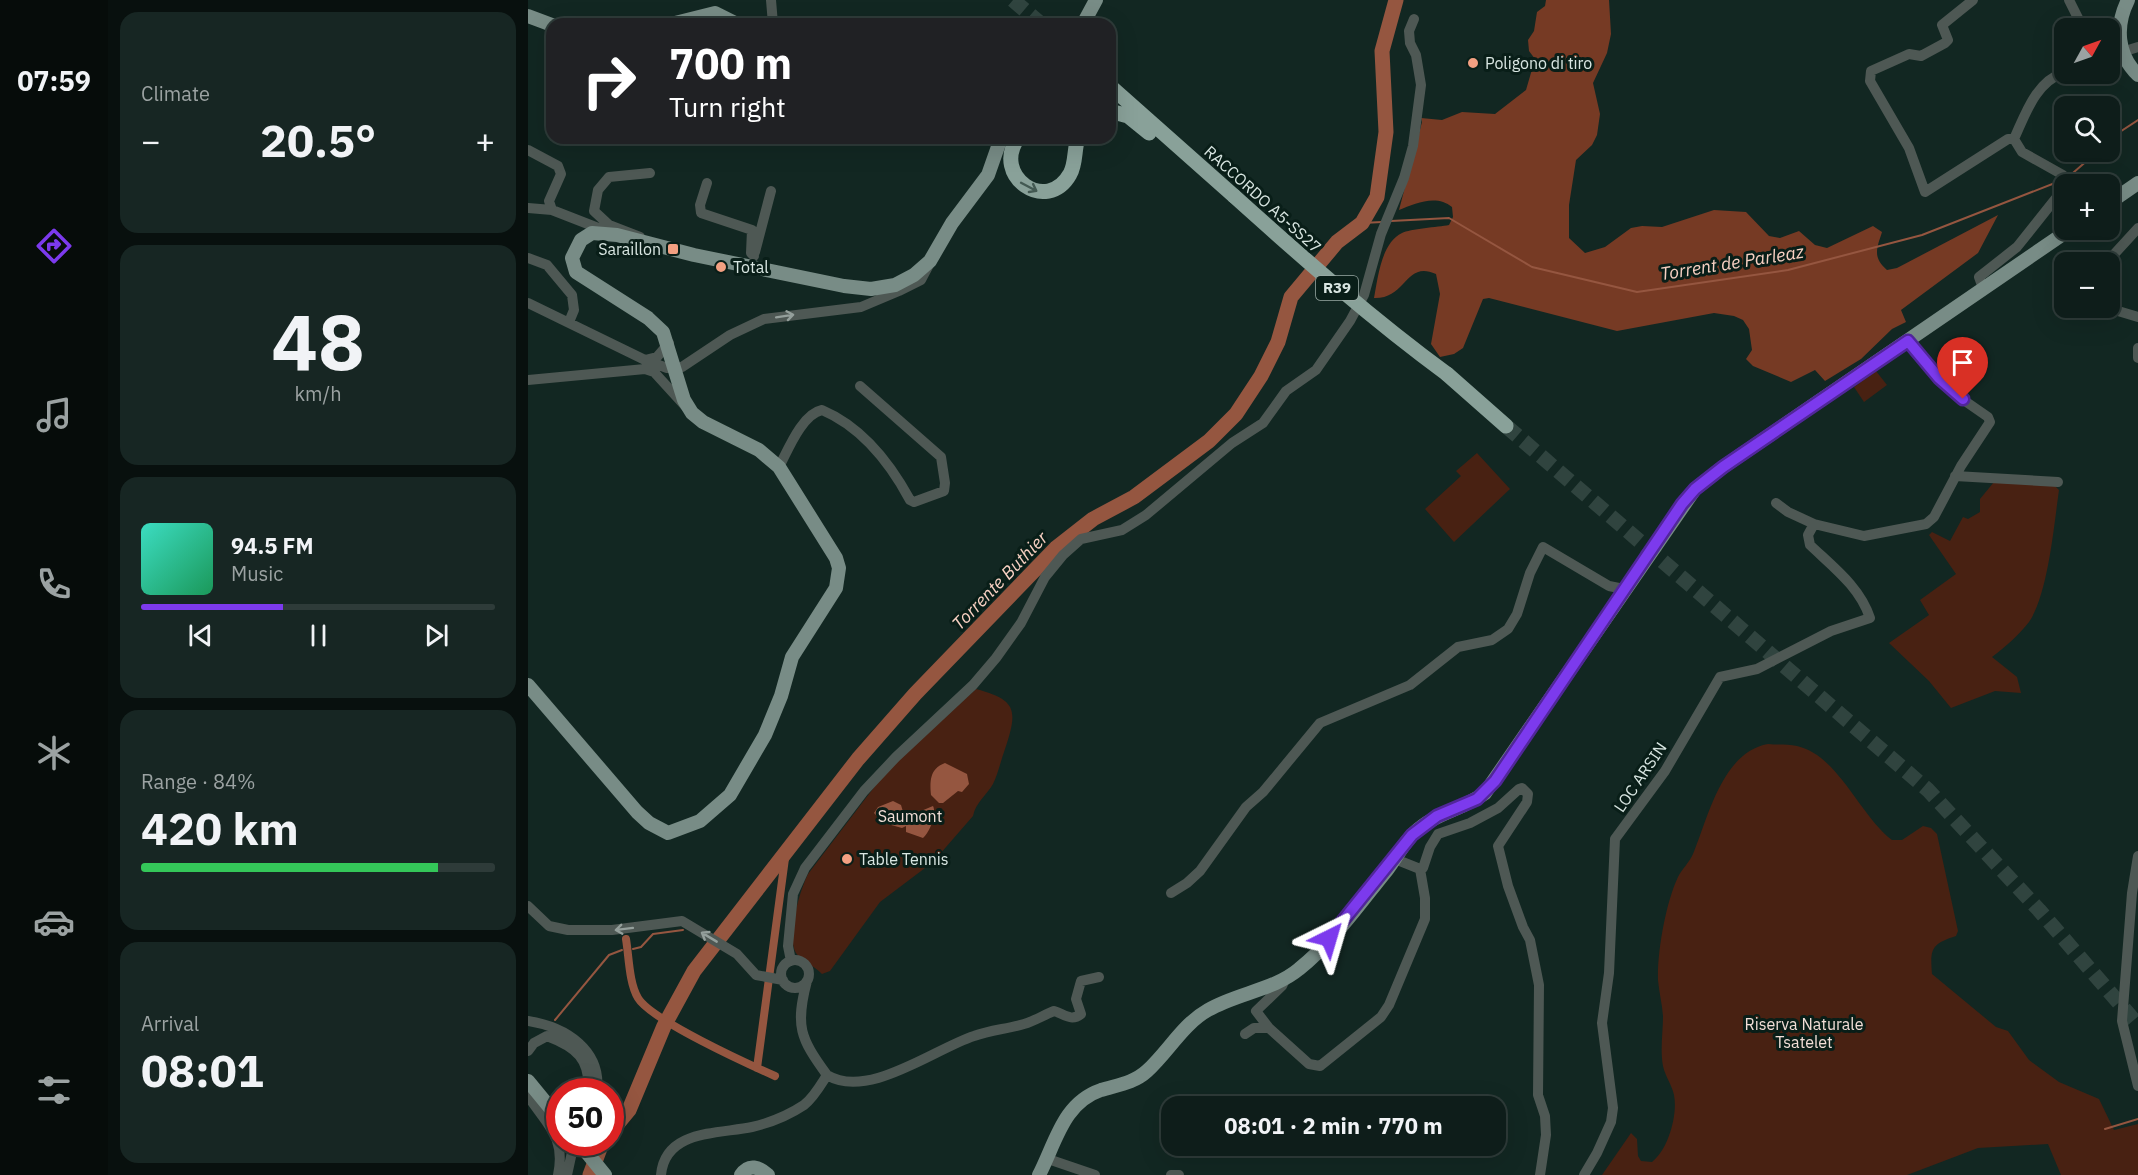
<!DOCTYPE html>
<html lang="en">
<head>
<meta charset="utf-8">
<style>
  :root { --surface:#0e1d1a; --page:#172623; --text:#f1f3f6; --muted:#9ba2a2; --line:#2e3b39; --accent:#7c3aed }
  body { margin:0; font-family:"IBM Plex Sans",sans-serif; background:var(--page); color:var(--text); height:100vh; display:flex; flex-direction:column; font-size:22px; white-space:nowrap }
  * { box-sizing:border-box; margin:0 }
  p { font-size:20px; color:var(--muted) }
  .icon { flex:none; width:33px; height:33px; fill:none; stroke:currentColor; stroke-width:2; stroke-linecap:round; stroke-linejoin:round }
  .map { position:relative; flex:1; overflow:hidden }
  .drawer { display:flex; flex-direction:column; gap:12px; padding:12px; background:#08100e; width:420px }
  .drawer>* { flex:none }
  .hud { position:absolute; left:18px; top:18px; width:570px; height:126px; border-radius:18px; box-shadow:0 6px 24px #0002,0 0 0 2px var(--line); background:#202124; color:#fff; overflow:hidden }
  .needle { width:39px; rotate:50deg }
  .buttons { position:absolute; left:1526px; top:18px; display:grid; gap:12px }
  .buttons a { display:grid; place-items:center; width:66px; height:66px; border-radius:12px; background:var(--surface); box-shadow:0 6px 24px #0002,0 0 0 2px var(--line); font-size:30px }
  .speed { position:absolute; left:18px; top:1078px; display:flex; gap:12px; font-size:30px; font-weight:700; text-align:center }
  .speed>* { display:grid; place-content:center; width:78px; height:78px; border-radius:50%; background:var(--surface); box-shadow:0 6px 24px #0002,0 0 0 2px var(--line); line-height:1 }
  .speed .limit { border:9px solid #d22; background:#fff; color:#111 }
  .pin { position:absolute; display:grid; place-items:center; width:51px; height:51px; color:#fff; margin:-62px -26px; border-radius:50% 50% 50% 0; rotate:-45deg; box-shadow:0 0 6px #0007 }
  .pin .icon { rotate:45deg }
  .me { position:absolute; width:66px; margin:-33px; rotate:40deg; stroke-linejoin:round; filter:drop-shadow(0 0 4px #0008) }
  .turn { display:flex; align-items:center; gap:21px; height:126px; padding:0 24px; font-size:27px }
  .turn .icon { width:78px; height:78px; stroke-width:2.5 }
  .turn b { display:block; font-size:42px; line-height:51px }
  .big { font-size:45px; font-weight:700; line-height:1.1 }
  .drawer .tile { flex:1; display:flex; flex-direction:column; justify-content:center; gap:9px; min-width:0; padding:0 21px; border-radius:18px; background:var(--page) }
  .drawer .dial { align-items:center; gap:0 }
  .dial b { font-size:78px; line-height:1 }
  .song { display:flex; align-items:center; gap:18px }
  .cover { width:72px; height:72px; border-radius:9px; background:linear-gradient(135deg,hsl(170 70% 55%),hsl(150 70% 35%)) }
  .played { height:6px; border-radius:3px; background:linear-gradient(90deg,var(--accent) 40%,var(--line) 40%) }
  .keys { display:flex; justify-content:space-around; direction:ltr }
  .heat { display:flex; justify-content:space-between; align-items:center; font-size:33px; direction:ltr }
  .charge { height:9px; border-radius:4px; background:linear-gradient(90deg,#34c759 84%,var(--line) 0) }
  .trip { position:absolute; left:633px; top:1096px; width:345px; height:60px; border-radius:18px; background:var(--surface); box-shadow:0 6px 24px #0002,0 0 0 2px var(--line); font-weight:700; line-height:60px; text-align:center }
  main { display:flex; flex:1; min-height:0 }
  .dock { display:flex; flex-direction:column; width:108px; justify-content:space-around; align-items:center; background:#060c0a; color:var(--muted) }
  .dock .icon { width:42px; height:42px }
  .dock .current { color:var(--accent) }
  .dock b { font-size:27px; color:var(--text) }
  .map>svg:first-child { display:block }
  .green { fill:#482112 }
  .forest { fill:#763a24 }
  .water { fill:#955640 }
  .lines { fill:none; stroke-linecap:round; stroke-linejoin:round }
  .stream { stroke:#955640; stroke-width:2 }
  .canal { stroke:#955640; stroke-width:8 }
  .river { stroke:#955640; stroke-width:15 }
  .highway-tunnel { stroke:#30443f; stroke-width:15; stroke-dasharray:15 8; stroke-linecap:butt }
  .minor { stroke:#4e5854; stroke-width:10 }
  .major { stroke:#788c86; stroke-width:14 }
  .highway { stroke:#89a199; stroke-width:15 }
  .highway-bridge { stroke:#89a199; stroke-width:15 }
  .oneway { stroke:#435952 }
  .oneway2 { stroke:#949f9b }
  .route-casing { stroke:#51269a; stroke-width:15 }
  .route { stroke:#7c3aed; stroke-width:10 }
  .poi-dot { fill:#f3a082; stroke:#091e18; stroke-width:2 }
  .labels { text-anchor:middle; stroke-width:6; stroke-linejoin:round; paint-order:stroke }
  .shield { fill:#091e18; stroke:#9baaa5; stroke-width:1.5 }
  .shield-label { font-size:15px; font-weight:bold; fill:#d9e6e2 }
  .poi-label { font-size:16px; fill:#d9e6e2; stroke:#091e18; text-anchor:start }
  .street-label { font-size:16px; fill:#d9e6e2; stroke:#091e18 }
  .park-label { font-size:16px; fill:#f2ded7; stroke:#091e18 }
  .water-label { font-size:18px; font-style:italic; fill:#f8d1c3; stroke:#091e18 }
</style>
</head>
<body>
<main>
<nav class="dock">
<b>07:59</b>
<svg class="icon current" aria-label="directions" viewBox="0 0 24 24"><path d="M12 3l9 9-9 9-9-9zM9 14v-3h6M13 9l2 2-2 2"/></svg>
<svg class="icon" aria-label="music" viewBox="0 0 24 24"><path d="M9 18V5l10-2v13"/><circle cx="6" cy="18" r="3"/><circle cx="16" cy="16" r="3"/></svg>
<svg class="icon" aria-label="phone" viewBox="0 0 24 24"><path d="M5 4h4l2 5-3 2q2 4 5 5l2-3 5 2v4C11 20 4 13 5 4z"/></svg>
<svg class="icon" aria-label="climate" viewBox="0 0 24 24"><path d="M12 3v18M4 7l16 10M4 17L20 7"/></svg>
<svg class="icon" aria-label="car" viewBox="0 0 24 24"><path d="M5 17H2v-5l4-1 3-4h7l3 4 3 1v5h-3M9 17h6M6 11h13"/><circle cx="7" cy="17" r="2"/><circle cx="17" cy="17" r="2"/></svg>
<svg class="icon" aria-label="filters" viewBox="0 0 24 24"><path d="M4 7h16M4 17h16"/><circle cx="9" cy="7" r="2"/><circle cx="15" cy="17" r="2"/></svg>
</nav>
<section class="drawer">
<div class="tile"><p>Climate</p>
<div class="heat"><a>−</a><b class="big">20.5°</b><a>+</a></div>
</div>
<div class="tile dial"><b>48</b><p>km/h</p></div>
<div class="tile">
<div class="song"><i class="cover"></i><div><b>94.5 FM</b><p>Music</p></div></div>
<div class="played"></div>
<div class="keys"><svg class="icon" aria-label="previous" viewBox="0 0 24 24"><path d="M18 5L8 12l10 7zM5 5v14"/></svg><svg class="icon" aria-label="pause" viewBox="0 0 24 24"><path d="M8 5v14M16 5v14"/></svg><svg class="icon" aria-label="next" viewBox="0 0 24 24"><path d="M6 5l10 7-10 7zM19 5v14"/></svg></div>
</div>
<div class="tile"><p>Range · 84%</p><b class="big">420 km</b><div class="charge"></div></div>
<div class="tile"><p>Arrival</p><b class="big">08:01</b></div>
</section>
<div class="map">
<svg width="1610" height="1175" viewBox="0 0 1610 1175">
  <rect width="100%" height="100%" fill="#122722"/>
  <!-- green -->
  <path class="green" d="M 1348,371 L 1359,385 L 1336,402 L 1326,387 Z
    M 949,453 L 982,489 L 926,542 L 897,509 L 933,476 L 928,471 Z
    M 1466,482 L 1525,484 L 1531,490 C 1526,525 1520,594 1501,622 C 1491,635 1477,647 1464,657 L 1489,677 L 1493,693 L 1467,691 L 1423,708 L 1401,681 L 1361,643 L 1401,615 L 1392,600 L 1428,574 L 1401,535 L 1404,532 L 1422,541 L 1435,517 L 1440,519 L 1452,512 L 1452,499 Z
    M 448,689 C 489,700 490,710 477,749 C 473,760 470,774 465,784 C 458,796 448,802 445,816 L 405,862 L 352,902 L 302,971 L 294,974 C 287,966 273,961 268,953 C 258,937 272,890 280,874 L 357,773 Z
    M 1240,744 C 1249,745 1260,744 1269,746 C 1310,755 1332,816 1364,840 L 1374,840 L 1395,826 L 1403,828 L 1409,834 L 1430,931 L 1428,936 C 1403,944 1402,949 1404,974 L 1468,1027 L 1480,1031 L 1501,1060 L 1531,1082 L 1571,1099 L 1586,1130 L 1610,1124 L 1610,1175 L 1533,1175 L 1520,1144 L 1450,1148 L 1379,1175 L 1074,1175 L 1103,1133 L 1109,1139 L 1110,1156 L 1113,1161 L 1124,1162 C 1140,1150 1150,1115 1146,1095 C 1144,1085 1137,1076 1135,1066 C 1132,1050 1135,1032 1135,1016 C 1134,1003 1131,992 1130,980 C 1129,952 1138,902 1150,877 C 1154,869 1161,863 1165,854 C 1180,818 1194,752 1240,744 Z"/>
  <!-- forest -->
  <path class="forest" d="M 1018,0 L 1081,0 L 1083,34 L 1079,53 L 1065,83 L 1072,114 L 1069,135 L 1064,145 L 1048,160 L 1041,205 L 1041,238 L 1057,253 L 1077,247 L 1103,228 L 1114,226 L 1134,227 L 1186,210 L 1218,212 L 1241,236 L 1252,238 L 1271,231 L 1287,245 L 1299,248 L 1345,226 L 1354,232 C 1349,248 1344,257 1359,270 L 1369,268 L 1470,215 L 1450,253 L 1373,310 L 1378,322 L 1364,329 L 1333,359 L 1297,381 L 1287,370 L 1263,382 L 1225,366 L 1218,359 L 1224,350 L 1221,329 L 1215,320 L 1206,316 L 1186,313 L 1089,331 L 961,298 L 955,299 L 935,348 L 926,354 L 912,357 L 903,344 L 912,294 L 908,274 C 877,260 879,299 846,298 C 850,278 853,243 874,233 C 882,229 910,227 921,225 L 925,217 L 924,207 C 909,194 887,203 871,210 L 894,122 L 893,118 L 914,120 L 934,112 L 967,114 L 998,90 L 1007,59 L 1001,51 L 1000,40 L 1006,31 L 1009,12 L 1017,6 Z"/>
  <!-- water -->
  <path class="water" d="M 417,763 L 439,774 L 441,784 L 434,792 L 430,791 L 415,803 L 411,803 L 403,795 C 402,782 401,769 417,763 Z
    M 365,801 L 373,805 L 379,825 L 390,819 L 393,811 L 405,806 C 409,814 402,832 395,838 L 378,832 L 378,826 L 374,828 L 356,823 L 346,813 L 350,807 Z"/>
  <g class="lines">
    <!-- stream -->
    <path class="stream" d="M 1581,139 L 1610,120
      M 1538,179 L 1569,152
      M 863,221 L 921,218 L 1004,267 L 1109,292 L 1260,270 L 1394,235 L 1532,181
      M 834,223 L 854,222
      M 105,949 L 113,947 L 125,934 L 155,930
      M 27,1020 L 81,955 L 94,950
      M 1577,1129 L 1610,1119"/>
    <!-- canal -->
    <path class="canal" d="M 98,939 C 101,957 101,983 110,998 C 123,1020 220,1064 247,1076
      M 229,1068 L 258,851"/>
    <!-- river -->
    <path class="river" d="M 82,1133 L 101,1110 L 136,1026 L 166,971 L 330,759 L 387,694 L 528,548 L 565,519 L 606,497 L 681,441 L 708,414 L 733,376 L 750,342 L 763,297 L 809,242 L 834,223 L 849,197 L 858,132 L 854,51 L 868,0
      M 62,1175 L 74,1143"/>
    <!-- highway-tunnel -->
    <path class="highway-tunnel" d="M 485,0 L 513,24
      M 978,426 L 1400,790 L 1511,910 L 1610,1025"/>
    <!-- minor -->
    <path class="minor" d="M 243,0 L 245,24
      M 1445,0 L 1414,25 L 1420,40 L 1417,43 L 1393,56 L 1381,54 L 1343,71 L 1342,81 L 1381,148 L 1397,192 L 1480,139 L 1486,139
      M 1541,0 L 1555,28
      M 1581,56 L 1610,47
      M 1536,72 C 1507,83 1498,113 1486,139 L 1494,152 L 1535,175 L 1536,184
      M 0,150 L 30,166 L 33,174 L 21,201 L 24,210
      M 179,183 L 172,205 L 173,213 L 224,230 L 223,253 L 226,256
      M 0,208 L 24,210 L 83,233
      M 112,237 L 81,225 L 66,211 L 70,190 L 81,177 L 122,173
      M 227,252 L 243,191
      M 0,258 L 19,265 L 44,295 L 46,310 L 41,322
      M 1579,262 L 1610,228
      M 1455,288 L 1451,277 L 1489,247 L 1536,188
      M 0,303 L 117,360 L 139,368 L 154,367 L 202,335 L 236,319 L 333,307 L 371,291 L 393,280 L 402,263
      M 1580,308 L 1610,317
      M 1610,348 L 1610,358
      M 117,360 L 129,357 L 141,343
      M 0,380 L 117,369 L 126,372 L 157,406
      M 251,467 C 260,450 274,414 294,410 C 334,427 362,463 382,500 L 386,502 L 416,491 L 417,483 L 413,457 L 332,386
      M 1427,476 L 1530,482
      M 1248,503 L 1260,512 L 1286,524 L 1336,536 L 1398,524 L 1406,517 L 1433,466 L 1462,422 L 1460,417 L 1424,392 L 1380,341
      M 1610,856 L 1604,893 L 1594,1021 L 1610,1086
      M 867,859 L 892,869 L 895,868 L 902,847 L 910,834 L 942,823 L 970,808 L 991,789 L 994,788 L 1000,794 L 999,802 L 970,846 L 980,886 L 995,927 L 1002,940 L 1011,985 L 1010,1095 L 1017,1116 L 1018,1135 L 1012,1175
      M 643,893 L 659,883 L 672,871 L 718,807 L 735,792 L 792,723 L 882,685 L 930,647 L 964,640 L 980,629 L 989,614 L 1002,573 L 1015,547 L 1081,586 L 1096,589
      M 0,906 L 21,926 L 40,930 L 84,930 L 154,921 L 209,954 L 228,975 L 255,980
      M253 974a14 14 0 1 1 28 0a14 14 0 1 1-28 0Z
      M 263,961 L 260,946 L 265,894 L 277,868 L 336,791 L 368,757 L 445,685 L 468,658 L 493,623 L 517,577 L 535,555 L 553,539 L 594,530 L 618,515 L 704,443 L 735,423 L 758,391 L 788,370 L 822,321 L 836,295 L 853,234 L 876,178 L 885,146 L 893,85 L 888,55 L 882,43 L 881,31 L 886,19
      M 0,1021 C 38,1027 74,1050 69,1092
      M 741,1028 L 728,1011 L 754,986 L 758,978
      M 717,1034 L 726,1028 L 741,1028 L 781,1064 L 792,1066 L 853,1017 L 861,1005 L 897,919 L 897,898 L 892,869
      M 0,1051 L 6,1043 L 19,1036 C 48,1047 63,1059 60,1092
      M 299,1075 C 340,1100 406,1049 446,1036 C 462,1030 479,1029 496,1024 C 506,1021 516,1015 526,1011 C 536,1014 543,1022 553,1014 L 548,999 L 553,981 L 571,977
      M 0,1096 C 19,1125 38,1137 30,1175
      M 520,1159 L 567,1175
      M 39,1175 L 46,1143
      M 133,1175 C 137,1129 192,1134 224,1127 C 241,1123 261,1115 276,1105 C 286,1097 292,1086 299,1075 C 272,1038 267,1026 279,981
      M 643,1175 L 651,1175
      M 1056,1175 L 1069,1153 L 1083,1122 L 1085,1108 L 1074,1023 L 1081,973 L 1087,839 L 1137,771 L 1192,677 L 1229,669 L 1303,631 L 1342,618 C 1332,587 1305,567 1282,545 L 1280,535 L 1286,524"/>
    <!-- major -->
    <path class="major" d="M 1600,0 C 1587,26 1589,55 1610,75
      M 0,16 L 24,25
      M 143,24 L 187,13 L 209,24
      M 555,24 L 568,0
      M 1581,203 L 1610,183
      M 0,685 L 109,812 L 121,823 L 140,833 L 172,821 L 202,795 L 237,735 L 253,696 L 264,657 L 308,588 L 311,568 L 308,558 L 251,467 L 231,450 L 175,422 L 164,413 L 156,400 L 135,332 L 120,318 L 48,272 L 44,258 L 53,240 L 64,233 L 89,235 L 166,255 L 316,286 L 343,289 L 367,285 L 386,275 L 402,261 L 424,223 L 460,175 L 473,138
      M 0,1081 L 32,1120
      M 51,1143 L 77,1175
      M 213,1175 C 221,1163 231,1167 240,1175
      M 511,1175 C 528,1142 535,1103 573,1090 C 589,1085 606,1083 619,1071 C 640,1052 655,1024 680,1010 C 709,993 746,990 771,969 C 805,942 832,903 859,870 C 868,858 875,844 886,833 C 906,813 934,810 957,793 L 1167,489 L 1195,467 L 1541,230"/>
    <!-- highway -->
    <path class="highway" d="M 582,86 L 706,196
      M 582,111 L 600,116 L 621,133
      M 490,138 C 463,176 519,215 542,174 C 548,164 546,149 550,138
      M 919,374 L 978,426"/>
    <!-- highway-bridge -->
    <path class="highway-bridge" d="M 706,196 C 775,258 844,319 919,374"/>
  </g>
  <!-- one-way arrows -->
  <defs><path id="oneway-shaft" d="M-6 0H5M1.5-3L5.5 0L1.5 3" fill="none" stroke-width="1.6" stroke-linecap="round" stroke-linejoin="round" transform="scale(1.5)"/></defs>
  <use class="oneway" href="#oneway-shaft" transform="translate(501 187) rotate(28)"/>
  <g class="oneway2">
    <use href="#oneway-shaft" transform="translate(257 316) rotate(-9)"/>
    <use href="#oneway-shaft" transform="translate(96 929) rotate(173)"/>
    <use href="#oneway-shaft" transform="translate(181 937) rotate(-149)"/>
  </g>
  <g class="lines">
    <!-- route casing -->
    <g class="route-casing">
      <path id="route" d="M 801,938 L 884,835 L 909,816 L 949,799 L 967,781 L 1154,504 L 1167,489 L 1195,467 L 1380,341 L 1411,378 L 1435,399"/>
    </g>
    <!-- route -->
    <use href="#route" class="route"/>
  </g>
  <!-- markers -->
  <g class="poi-dot">
    <circle cx="945" cy="63" r="6"/>
    <rect x="139" y="243" width="12" height="12" rx="3"/>
    <circle cx="193" cy="267" r="6"/>
    <circle cx="319" cy="859" r="6"/>
  </g>
  <g class="labels">
    <!-- shield labels -->
    <rect class="shield" x="788" y="276" width="42" height="24" rx="4.5"/>
    <g class="shield-label">
      <text x="809" y="293">R39</text>
    </g>
    <!-- poi labels -->
    <g class="poi-label">
      <text x="957" y="69">Poligono di tiro</text>
      <text x="133" y="255" text-anchor="end">Saraillon</text>
      <text x="205" y="273">Total</text>
      <text x="331" y="865">Table Tennis</text>
    </g>
    <!-- street labels -->
    <g class="street-label">
      <text transform="translate(735 199) rotate(42)" y="6">RACCORDO A5-SS27</text>
      <text transform="translate(1112 777) rotate(-56)" y="6">LOC ARSIN</text>
    </g>
    <!-- park labels -->
    <g class="park-label">
      <text x="382" y="822">Saumont</text>
      <text x="1276" y="1030">Riserva Naturale<tspan x="1276" dy="18">Tsatelet</tspan></text>
    </g>
    <!-- water labels -->
    <g class="water-label">
      <text transform="translate(1204 263) rotate(-9)" y="6">Torrent de Parleaz</text>
      <text transform="translate(472 581) rotate(-46)" y="6">Torrente Buthier</text>
    </g>
  </g>
</svg>
<div class="buttons">
<a><svg class="needle" viewBox="-14 -14 28 28"><path d="M0-13l5 13h-10z" fill="#e53935"/><path d="M0 13l5-13h-10z" fill="#9ba2a2"/></svg></a>
<a><svg class="icon" aria-label="search" viewBox="0 0 24 24"><circle cx="10" cy="10" r="6"/><path d="M15 15l6 6"/></svg></a>
<a>+</a>
<a>−</a>
</div>
<div class="speed"><div class="limit">50</div></div>
<div class="pin" style="left:1435px;top:399px;background:#d93025"><svg class="icon" aria-label="arrive" viewBox="0 0 24 24"><path d="M6 21V4h12l-3 4 3 4H6"/></svg></div>
<svg class="me" style="left:801px;top:938px" viewBox="-20 -20 40 40"><path d="M0-17L14 15 0 8-14 15z" fill="#7c3aed" stroke="#fff" stroke-width="4"/></svg>
<div class="trip">08:01 · 2 min · 770 m</div>
<div class="hud">
<div class="turn"><svg class="icon" aria-label="right" viewBox="0 0 24 24"><path d="M7 20v-9h11M14 6l5 5-5 5"/></svg><div><b>700 m</b>Turn right</div></div>
</div>
</div>
</main>
</body>
</html>
